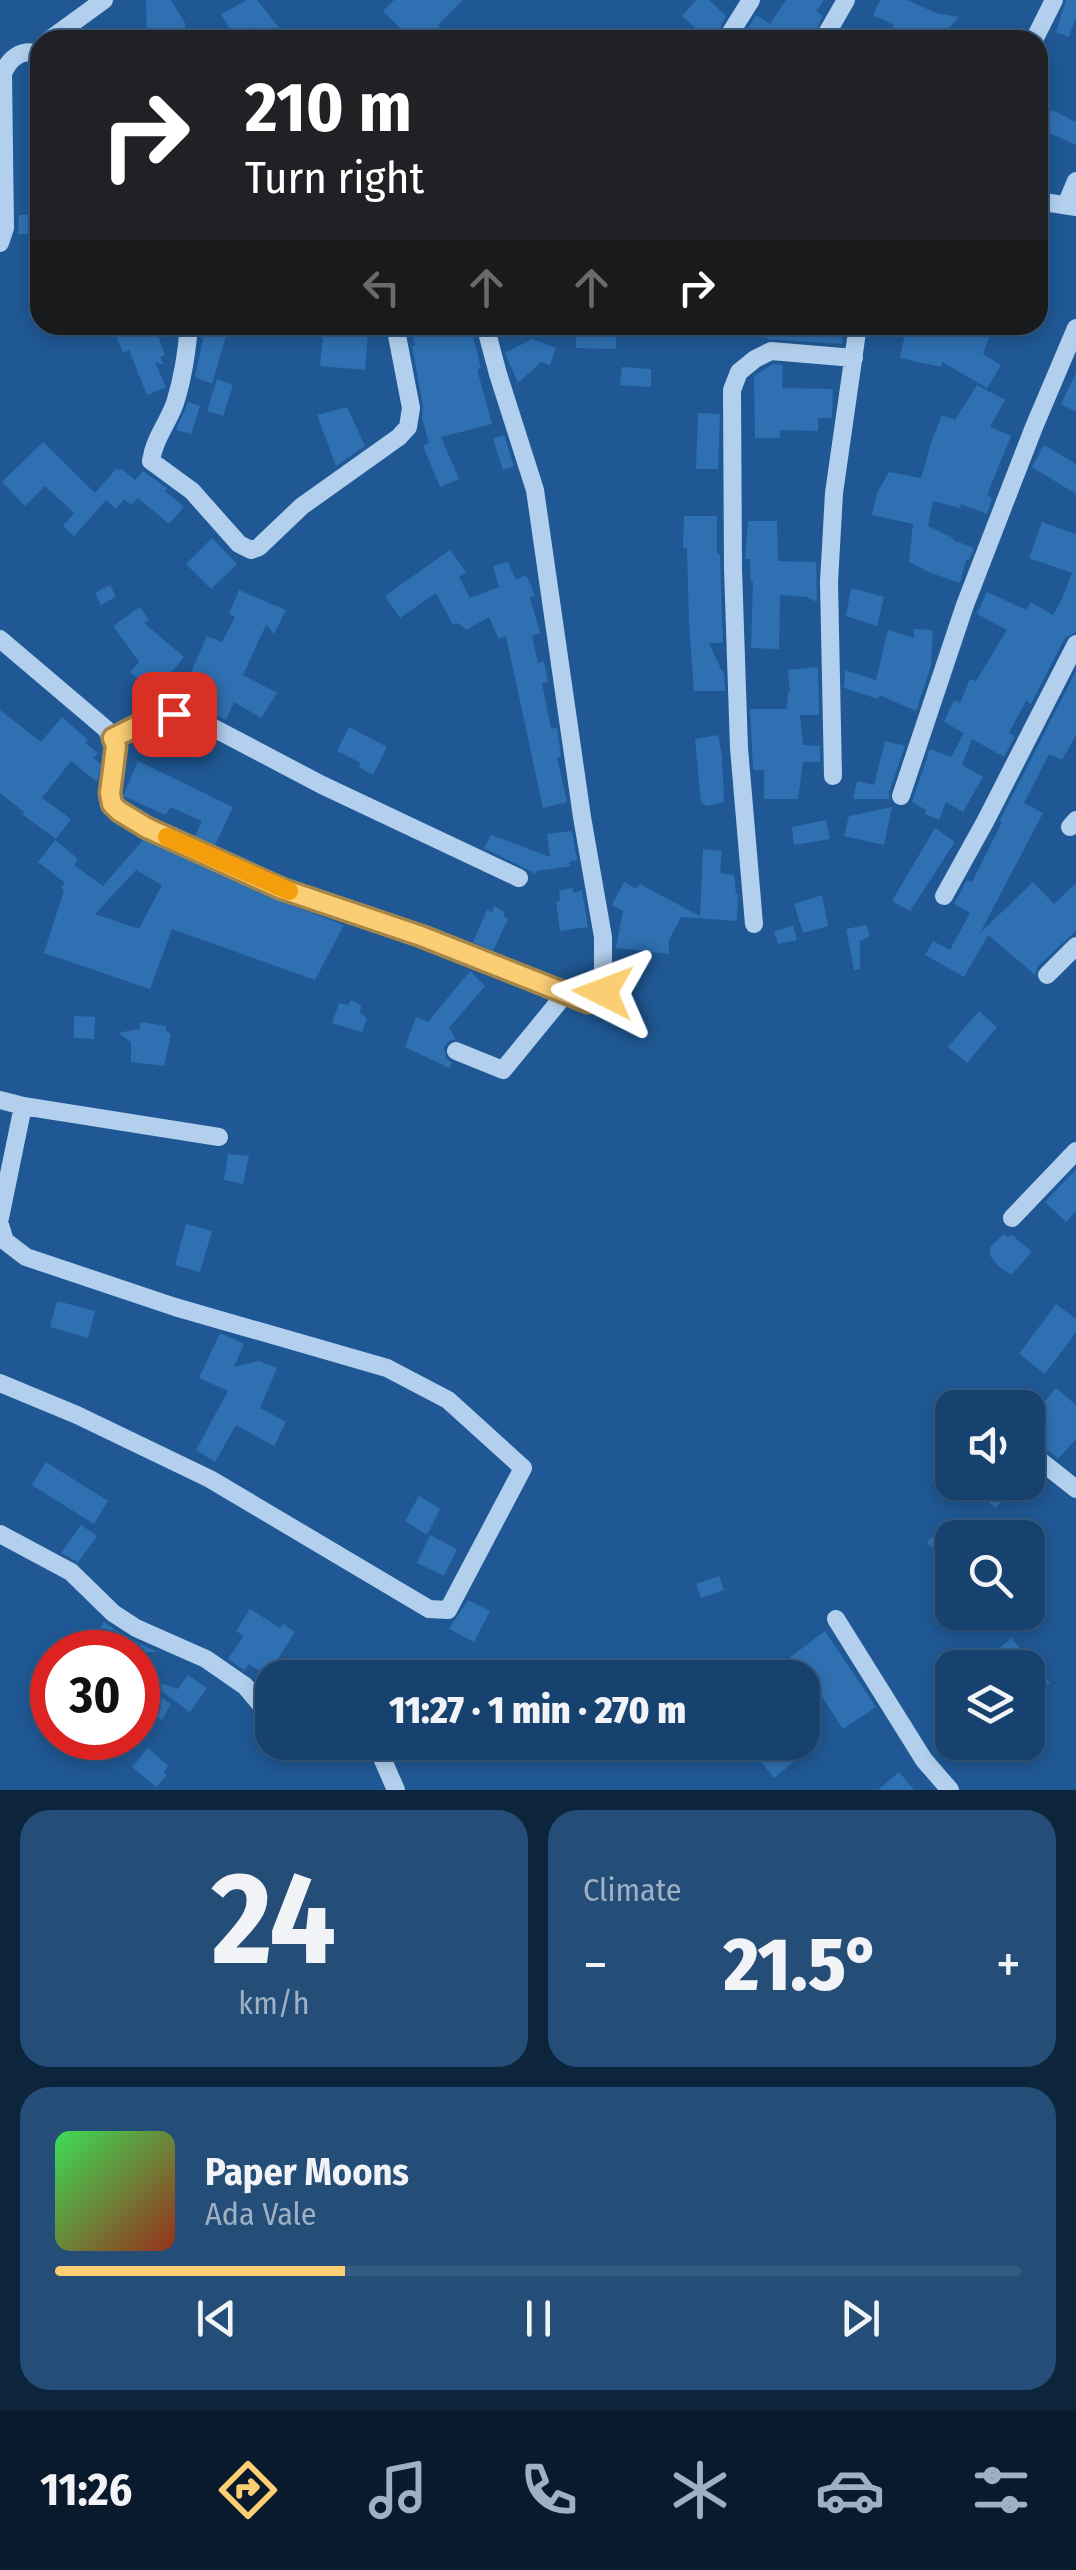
<!DOCTYPE html>
<html lang="en">
<head>
<meta charset="utf-8">
<style>
  :root { --surface:#17426f; --page:#244d77; --text:#f1f3f6; --muted:#9eb0c3; --line:#365b82; --accent:#fcce73 }
  body { margin:0; font-family:"Fira Sans Condensed",sans-serif; background:var(--page); color:var(--text); height:100vh; display:flex; flex-direction:column; font-size:38px; white-space:nowrap }
  * { box-sizing:border-box; margin:0 }
  p { font-size:32px; color:var(--muted) }
  .icon { flex:none; width:55px; height:55px; fill:none; stroke:currentColor; stroke-width:2; stroke-linecap:round; stroke-linejoin:round }
  .map { position:relative; height:1790px; overflow:hidden }
  .side { display:flex; flex-direction:column; gap:20px; padding:20px; background:#0d243d; flex:1 }
  .side>* { flex:none }
  .hud { position:absolute; left:30px; top:30px; width:1018px; height:305px; border-radius:30px; box-shadow:0 5px 15px #0003,0 0 0 2px var(--line); background:#202124; color:#fff; overflow:hidden }
  .controls { position:absolute; left:935px; top:1390px; display:grid; gap:20px }
  .controls a { display:grid; place-items:center; width:110px; height:110px; border-radius:20px; background:var(--surface); box-shadow:0 5px 15px #0003,0 0 0 2px var(--line); font-size:50px }
  .speed { position:absolute; left:30px; top:1630px; display:flex; gap:20px; font-size:50px; font-weight:700; text-align:center }
  .speed>* { display:grid; place-content:center; width:130px; height:130px; border-radius:50%; background:var(--surface); box-shadow:0 5px 15px #0003,0 0 0 2px var(--line); line-height:1 }
  .speed .limit { border:15px solid #d22; background:#fff; color:#111 }
  .pin { position:absolute; display:grid; place-items:center; width:85px; height:85px; color:#fff; margin:-42px; border-radius:20px; box-shadow:0 5px 15px #0006 }
  .me { position:absolute; width:110px; margin:-55px; rotate:273deg; stroke-linejoin:round; filter:drop-shadow(0 0 8px #0008) }
  .turn { display:flex; align-items:center; gap:35px; height:210px; padding:0 50px; font-size:45px }
  .turn .icon { width:130px; height:130px; stroke-width:2.5 }
  .turn b { display:block; font-size:70px; line-height:85px }
  .lanes { display:flex; align-items:center; height:95px; padding:0 50px; background:#0003; justify-content:center; gap:50px; direction:ltr }
  .lanes .off { opacity:.35 }
  .big { font-size:75px; font-weight:800; line-height:1.1 }
  .side .widget { flex:1; display:flex; flex-direction:column; justify-content:center; gap:15px; min-width:0; padding:0 35px; border-radius:30px; background:var(--page) }
  .side .dial { align-items:center; gap:0 }
  .dial b { font-size:130px; line-height:1 }
  .song { display:flex; align-items:center; gap:30px }
  .cover { width:120px; height:120px; border-radius:15px; background:linear-gradient(135deg,hsl(130 70% 55%),hsl(10 70% 35%)) }
  .played { height:10px; border-radius:5px; background:linear-gradient(90deg,var(--accent) 30%,var(--line) 30%) }
  .keys { display:flex; justify-content:space-around; direction:ltr }
  .heat { display:flex; justify-content:space-between; align-items:center; font-size:55px; direction:ltr }
  .side .tiles { flex:1; display:grid; gap:20px; grid-template-columns:1fr 1fr }
  .widget:last-child { grid-column:span 2 }
  .trip { position:absolute; left:255px; top:1660px; width:565px; height:100px; border-radius:30px; background:var(--surface); box-shadow:0 5px 15px #0003,0 0 0 2px var(--line); font-weight:800; line-height:100px; text-align:center }
  .dock { display:flex; height:160px; justify-content:space-around; align-items:center; background:#091a2c; color:var(--muted) }
  .dock .icon { width:70px; height:70px }
  .dock .current { color:var(--accent) }
  .dock b { font-size:45px; color:var(--text) }
  .map>svg:first-child { display:block }
  .building { fill:#2f70b2; fill-rule:evenodd }
  .lines { fill:none; stroke-linecap:round; stroke-linejoin:round }
  .minor { stroke:#b2d0ee; stroke-width:18 }
  .route-casing { stroke:#a4864b; stroke-width:25 }
  .route { stroke:#fcce73; stroke-width:18 }
  .slow { stroke:#f59e0b; stroke-width:18 }
</style>
</head>
<body>
<div class="map">
<svg width="1076" height="1790" viewBox="0 0 1076 1790">
  <rect width="100%" height="100%" fill="#1f5894"/>
  <!-- building -->
  <path class="building" d="M 146,0 L 171,0 L 185,23 L 185,40 L 147,40 Z
    M 247,0 L 257,0 L 289,40 L 263,40 L 253,27 L 235,38 L 221,14 Z
    M 394,0 L 463,0 L 438,25 L 440,27 L 427,40 L 412,40 L 383,11 Z
    M 696,0 L 709,0 L 726,16 L 714,40 L 708,40 L 682,16 Z
    M 786,0 L 824,0 L 816,11 L 823,16 L 811,40 L 755,40 L 745,33 L 756,15 L 770,24 Z
    M 880,0 L 907,0 L 936,13 L 959,17 L 939,40 L 886,40 L 894,25 L 873,15 Z
    M 1066,0 L 1076,0 L 1076,17 L 1069,37 L 1056,32 Z
    M 1052,110 L 1076,122 L 1076,145 L 1043,130 Z
    M 19,215 L 40,215 L 40,234 L 18,234 Z
    M 112,325 L 154,325 L 165,355 L 160,357 L 164,365 L 155,362 L 166,387 L 147,395 L 129,350 L 123,353 Z
    M 206,325 L 228,329 L 212,384 L 195,377 Z
    M 324,325 L 343,325 L 344,331 L 368,333 L 365,370 L 320,366 Z
    M 410,325 L 470,325 L 481,368 L 477,369 L 492,424 L 441,437 L 459,479 L 440,487 L 423,446 L 429,443 L 422,418 L 423,406 L 412,346 L 415,346 Z
    M 576,325 L 616,325 L 616,349 L 576,348 Z
    M 769,325 L 843,325 L 842,344 L 767,339 Z
    M 907,325 L 994,325 L 983,354 L 1001,365 L 987,388 L 942,362 L 941,367 L 900,358 Z
    M 532,339 L 556,348 L 550,365 L 541,362 L 518,383 L 505,353 Z
    M 773,364 L 783,365 L 782,388 L 833,389 L 832,418 L 818,418 L 818,431 L 780,430 L 780,438 L 755,438 L 754,376 Z
    M 622,367 L 651,369 L 651,387 L 620,385 Z
    M 1076,373 L 1076,412 L 1061,404 Z
    M 217,379 L 233,385 L 223,416 L 207,411 Z
    M 977,385 L 1005,400 L 990,427 L 1011,436 L 987,495 L 992,498 L 987,514 L 961,504 L 960,508 L 933,501 L 928,526 L 953,538 L 953,540 L 974,548 L 969,560 L 966,560 L 960,583 L 931,573 L 909,562 L 913,524 L 872,515 L 877,493 L 889,472 L 921,478 L 932,440 L 942,415 L 955,420 Z
    M 188,402 L 200,406 L 191,434 L 176,430 Z
    M 347,407 L 365,446 L 336,466 L 317,415 Z
    M 698,413 L 720,414 L 718,469 L 696,469 Z
    M 504,435 L 514,466 L 503,470 L 493,439 Z
    M 43,442 L 95,493 L 117,468 L 119,471 L 122,469 L 135,480 L 143,471 L 167,488 L 165,491 L 184,507 L 169,524 L 138,498 L 131,505 L 124,499 L 116,509 L 106,500 L 74,536 L 63,526 L 74,513 L 45,486 L 25,506 L 2,482 Z
    M 1044,445 L 1076,464 L 1076,494 L 1032,467 Z
    M 684,516 L 717,516 L 717,554 L 720,554 L 723,643 L 709,643 L 722,671 L 724,671 L 725,691 L 694,691 L 689,624 L 687,548 L 683,548 Z
    M 748,521 L 777,521 L 778,561 L 816,562 L 817,602 L 806,597 L 780,595 L 779,649 L 751,648 L 753,582 L 751,582 L 750,559 L 745,559 Z
    M 1042,522 L 1076,534 L 1076,632 L 1065,638 L 1031,704 L 1026,701 L 1009,733 L 1015,736 L 1004,757 L 972,739 L 962,765 L 983,777 L 963,812 L 946,802 L 939,820 L 925,814 L 926,810 L 912,802 L 930,749 L 951,757 L 964,733 L 944,722 L 954,700 L 960,703 L 970,679 L 976,681 L 1007,630 L 977,614 L 987,592 L 1026,610 L 1031,602 L 1053,615 L 1061,601 L 1072,573 L 1029,558 Z
    M 212,538 L 237,564 L 211,589 L 186,564 Z
    M 450,550 L 466,572 L 459,577 L 470,598 L 499,587 L 493,566 L 508,562 L 516,580 L 526,575 L 535,595 L 530,598 L 540,633 L 532,636 L 538,663 L 544,661 L 548,682 L 542,683 L 551,729 L 557,728 L 561,756 L 557,758 L 567,802 L 543,808 L 506,636 L 499,639 L 489,617 L 466,630 L 458,623 L 453,625 L 436,593 L 400,618 L 385,596 Z
    M 110,585 L 116,597 L 101,605 L 95,593 Z
    M 851,588 L 884,597 L 877,626 L 846,616 Z
    M 239,590 L 286,610 L 274,634 L 266,625 L 243,675 L 277,693 L 261,718 L 234,702 L 226,720 L 210,712 L 178,702 L 207,636 L 222,642 L 235,617 L 229,614 Z
    M 140,607 L 149,620 L 144,623 L 184,657 L 160,686 L 150,677 L 144,684 L 130,672 L 139,662 L 113,626 Z
    M 914,629 L 933,630 L 931,666 L 916,711 L 879,695 L 878,699 L 844,688 L 845,670 L 876,680 L 888,630 L 914,638 Z
    M 818,667 L 819,715 L 800,715 L 803,745 L 820,746 L 820,762 L 803,762 L 798,799 L 764,799 L 764,770 L 753,770 L 750,709 L 787,709 L 788,692 L 790,692 L 788,670 Z
    M 1076,671 L 1076,735 L 1062,760 L 1049,754 L 1024,803 L 1043,813 L 980,933 L 1033,882 L 1054,904 L 1076,883 L 1076,931 L 1038,966 L 1035,975 L 988,935 L 964,977 L 925,955 L 933,941 L 950,950 L 970,913 L 954,904 L 967,880 L 972,882 L 1002,822 L 1000,820 Z
    M 0,710 L 41,742 L 62,717 L 88,740 L 85,743 L 98,753 L 93,758 L 101,764 L 97,782 L 71,761 L 42,798 L 71,819 L 56,839 L 22,814 L 24,812 L 0,793 Z
    M 349,727 L 387,747 L 373,775 L 359,767 L 361,763 L 337,751 Z
    M 718,735 L 722,757 L 724,802 L 706,806 L 701,802 L 695,739 Z
    M 885,741 L 905,746 L 889,792 L 889,799 L 853,799 L 857,781 L 874,785 Z
    M 138,761 L 233,807 L 215,845 L 195,836 L 202,821 L 170,807 L 166,815 L 123,796 Z
    M 892,807 L 884,845 L 844,836 L 849,816 Z
    M 826,820 L 830,839 L 794,845 L 792,827 Z
    M 935,828 L 955,842 L 910,911 L 892,901 Z
    M 572,831 L 577,860 L 569,862 L 569,864 L 572,866 L 537,871 L 536,874 L 484,848 L 491,835 L 550,857 L 547,834 Z
    M 55,840 L 78,859 L 74,865 L 103,886 L 143,840 L 277,900 L 344,925 L 315,980 L 172,929 L 150,989 L 44,953 L 64,890 L 61,887 L 65,883 L 38,862 ZM 136,870 L 162,885 L 139,929 L 95,914 Z
    M 703,849 L 722,851 L 720,873 L 734,875 L 736,894 L 738,894 L 737,921 L 681,917 L 669,940 L 669,954 L 616,948 L 623,911 L 612,905 L 624,882 L 636,889 L 640,884 L 700,916 Z
    M 572,888 L 574,893 L 582,890 L 588,927 L 560,931 L 556,902 L 560,900 L 559,891 Z
    M 822,895 L 828,926 L 803,933 L 794,904 Z
    M 494,906 L 504,912 L 504,916 L 508,919 L 493,951 L 473,942 L 487,910 L 492,912 Z
    M 793,925 L 797,940 L 778,944 L 774,932 Z
    M 866,925 L 870,936 L 860,941 L 860,969 L 854,970 L 846,929 Z
    M 470,971 L 485,986 L 449,1028 L 456,1039 L 449,1041 L 444,1047 L 446,1058 L 452,1063 L 449,1068 L 405,1047 L 416,1017 L 428,1022 Z
    M 351,1000 L 361,1005 L 360,1013 L 367,1018 L 362,1032 L 332,1023 L 339,1003 L 348,1005 Z
    M 979,1011 L 997,1027 L 967,1063 L 948,1047 Z
    M 74,1016 L 95,1017 L 94,1039 L 74,1038 Z
    M 141,1022 L 166,1026 L 166,1031 L 171,1034 L 164,1066 L 131,1062 L 131,1042 L 118,1033 L 139,1029 Z
    M 228,1154 L 249,1156 L 243,1184 L 224,1180 Z
    M 1076,1169 L 1076,1211 L 1066,1222 L 1045,1202 Z
    M 186,1224 L 212,1231 L 200,1272 L 175,1265 Z
    M 1004,1234 L 1008,1237 L 1012,1235 L 1032,1252 L 1011,1275 L 997,1265 L 989,1254 L 991,1246 Z
    M 57,1301 L 95,1311 L 88,1338 L 50,1327 Z
    M 1056,1304 L 1076,1319 L 1076,1332 L 1045,1374 L 1019,1354 Z
    M 220,1333 L 244,1344 L 234,1367 L 259,1361 L 277,1368 L 260,1408 L 286,1422 L 274,1446 L 236,1425 L 215,1462 L 196,1450 L 228,1391 L 199,1378 Z
    M 1056,1388 L 1076,1405 L 1076,1439 L 1058,1459 L 1036,1441 L 1028,1439 L 1028,1421 Z
    M 46,1462 L 108,1501 L 94,1524 L 32,1485 Z
    M 964,1482 L 1016,1482 L 996,1508 Z
    M 419,1496 L 440,1509 L 427,1535 L 405,1521 Z
    M 81,1525 L 97,1536 L 78,1562 L 61,1553 Z
    M 942,1528 L 952,1539 L 952,1570 L 927,1542 Z
    M 430,1535 L 457,1549 L 444,1576 L 417,1563 Z
    M 719,1576 L 724,1590 L 701,1598 L 696,1584 Z
    M 468,1600 L 490,1611 L 474,1642 L 449,1629 Z
    M 250,1609 L 280,1628 L 283,1624 L 295,1632 L 267,1676 L 249,1664 L 244,1670 L 228,1659 L 244,1636 L 236,1631 Z
    M 104,1622 L 129,1639 L 158,1652 L 101,1652 L 89,1644 Z
    M 825,1631 L 876,1707 L 843,1729 L 821,1695 L 802,1709 L 802,1678 L 791,1678 L 781,1664 Z
    M 1011,1638 L 1050,1683 L 1028,1702 L 1028,1668 L 978,1668 Z
    M 188,1675 L 207,1688 L 190,1712 L 150,1683 L 151,1680 L 178,1689 Z
    M 138,1683 L 171,1704 L 162,1720 L 138,1705 Z
    M 745,1742 L 778,1742 L 794,1762 L 774,1778 Z
    M 148,1748 L 168,1766 L 164,1772 L 166,1776 L 156,1787 L 132,1767 Z
    M 899,1772 L 914,1790 L 878,1790 Z"/>
  <g class="lines">
    <!-- minor -->
    <path class="minor" d="M 49,40 L 104,0
      M 726,40 L 751,0
      M 823,40 L 846,0
      M 1034,40 L 1054,0
      M 1038,201 L 1076,207
      M 1066,205 L 1076,181
      M 0,243 L 5,228 L 3,74 C 9,58 23,47 40,55
      M 189,325 C 187,351 183,378 175,403 C 168,423 154,439 151,461 L 192,491 L 239,544 L 251,550 L 259,547 L 302,506 L 399,437 L 408,427 L 411,408 L 395,325
      M 0,639 L 106,729 L 116,746 L 110,793 L 112,804 L 119,811 L 147,828 L 282,889 L 421,936 L 588,1002 L 599,1000 L 603,992 L 603,937 L 582,817 L 535,490 L 498,374 L 485,325
      M 113,738 L 151,719 L 175,714 L 206,724 L 322,785 L 519,878
      M 833,776 L 829,582 L 834,493 L 858,325
      M 901,796 L 965,605 L 1034,427 L 1076,328
      M 1070,827 L 1076,820
      M 944,896 L 985,822 L 1076,644
      M 754,924 L 739,748 L 733,569 L 732,390 L 739,372 L 755,359 L 771,351 L 854,358
      M 1047,975 L 1076,946
      M 456,1051 L 503,1070 L 566,993
      M 0,1100 L 23,1106 L 219,1137
      M 0,1218 L 23,1106
      M 1012,1218 L 1076,1151
      M 0,1225 L 5,1241 L 26,1257 L 175,1307 L 387,1368 L 448,1400 L 523,1468 L 448,1610 L 429,1609 L 210,1479 L 77,1415 L 0,1383
      M 1028,1451 L 1076,1489
      M 0,1534 L 71,1572 L 113,1613 L 136,1628 L 206,1659 L 245,1686 L 272,1718
      M 836,1619 L 924,1760 L 950,1790
      M 294,1742 L 297,1742
      M 375,1742 L 396,1790"/>
  </g>
  <g class="lines">
    <!-- route casing -->
    <g class="route-casing">
      <path id="route" d="M 174,714 L 151,719 L 113,738 L 116,746 L 110,793 L 112,804 L 119,811 L 147,828 L 282,889 L 421,936 L 588,1002 L 598,1000 L 603,992"/>
    </g>
    <!-- route -->
    <use href="#route" class="route"/>
    <!-- slow -->
    <path class="slow" d="M 167,837 L 289,891"/>
  </g>
</svg>
<div class="controls">
<a><svg class="icon" aria-label="sound" viewBox="0 0 24 24"><path d="M4 9h4l5-4v14l-5-4H4zM17 9q2 3 0 6"/></svg></a>
<a><svg class="icon" aria-label="search" viewBox="0 0 24 24"><circle cx="10" cy="10" r="6"/><path d="M15 15l6 6"/></svg></a>
<a><svg class="icon" aria-label="layers" viewBox="0 0 24 24"><path d="M12 4l9 5-9 5-9-5zM3 14l9 5 9-5"/></svg></a>
</div>
<div class="speed"><div class="limit">30</div></div>
<div class="pin" style="left:174px;top:714px;background:#d93025"><svg class="icon" aria-label="arrive" viewBox="0 0 24 24"><path d="M6 21V4h12l-3 4 3 4H6"/></svg></div>
<svg class="me" style="left:603px;top:992px" viewBox="-20 -20 40 40"><path d="M0-17L14 15 0 8-14 15z" fill="#fcce73" stroke="#fff" stroke-width="4"/></svg>
<div class="trip">11:27 · 1 min · 270 m</div>
<div class="hud">
<div class="turn"><svg class="icon" aria-label="right" viewBox="0 0 24 24"><path d="M7 20v-9h11M14 6l5 5-5 5"/></svg><div><b>210 m</b>Turn right</div></div>
<div class="lanes"><svg class="icon off" aria-label="left" viewBox="0 0 24 24"><path d="M17 20v-9H6M10 6l-5 5 5 5"/></svg><svg class="icon off" aria-label="ahead" viewBox="0 0 24 24"><path d="M12 20V5M6 11l6-6 6 6"/></svg><svg class="icon off" aria-label="ahead" viewBox="0 0 24 24"><path d="M12 20V5M6 11l6-6 6 6"/></svg><svg class="icon" aria-label="right" viewBox="0 0 24 24"><path d="M7 20v-9h11M14 6l5 5-5 5"/></svg></div>
</div>
</div>
<section class="side">
<div class="tiles">
<div class="widget dial"><b>24</b><p>km/h</p></div>
<div class="widget"><p>Climate</p>
<div class="heat"><a>−</a><b class="big">21.5°</b><a>+</a></div>
</div>
<div class="widget">
<div class="song"><i class="cover"></i><div><b>Paper Moons</b><p>Ada Vale</p></div></div>
<div class="played"></div>
<div class="keys"><svg class="icon" aria-label="previous" viewBox="0 0 24 24"><path d="M18 5L8 12l10 7zM5 5v14"/></svg><svg class="icon" aria-label="pause" viewBox="0 0 24 24"><path d="M8 5v14M16 5v14"/></svg><svg class="icon" aria-label="next" viewBox="0 0 24 24"><path d="M6 5l10 7-10 7zM19 5v14"/></svg></div>
</div>
</div>
</section>
<nav class="dock">
<b>11:26</b>
<svg class="icon current" aria-label="directions" viewBox="0 0 24 24"><path d="M12 3l9 9-9 9-9-9zM9 14v-3h6M13 9l2 2-2 2"/></svg>
<svg class="icon" aria-label="music" viewBox="0 0 24 24"><path d="M9 18V5l10-2v13"/><circle cx="6" cy="18" r="3"/><circle cx="16" cy="16" r="3"/></svg>
<svg class="icon" aria-label="phone" viewBox="0 0 24 24"><path d="M5 4h4l2 5-3 2q2 4 5 5l2-3 5 2v4C11 20 4 13 5 4z"/></svg>
<svg class="icon" aria-label="climate" viewBox="0 0 24 24"><path d="M12 3v18M4 7l16 10M4 17L20 7"/></svg>
<svg class="icon" aria-label="car" viewBox="0 0 24 24"><path d="M5 17H2v-5l4-1 3-4h7l3 4 3 1v5h-3M9 17h6M6 11h13"/><circle cx="7" cy="17" r="2"/><circle cx="17" cy="17" r="2"/></svg>
<svg class="icon" aria-label="filters" viewBox="0 0 24 24"><path d="M4 7h16M4 17h16"/><circle cx="9" cy="7" r="2"/><circle cx="15" cy="17" r="2"/></svg>
</nav>
</body>
</html>
